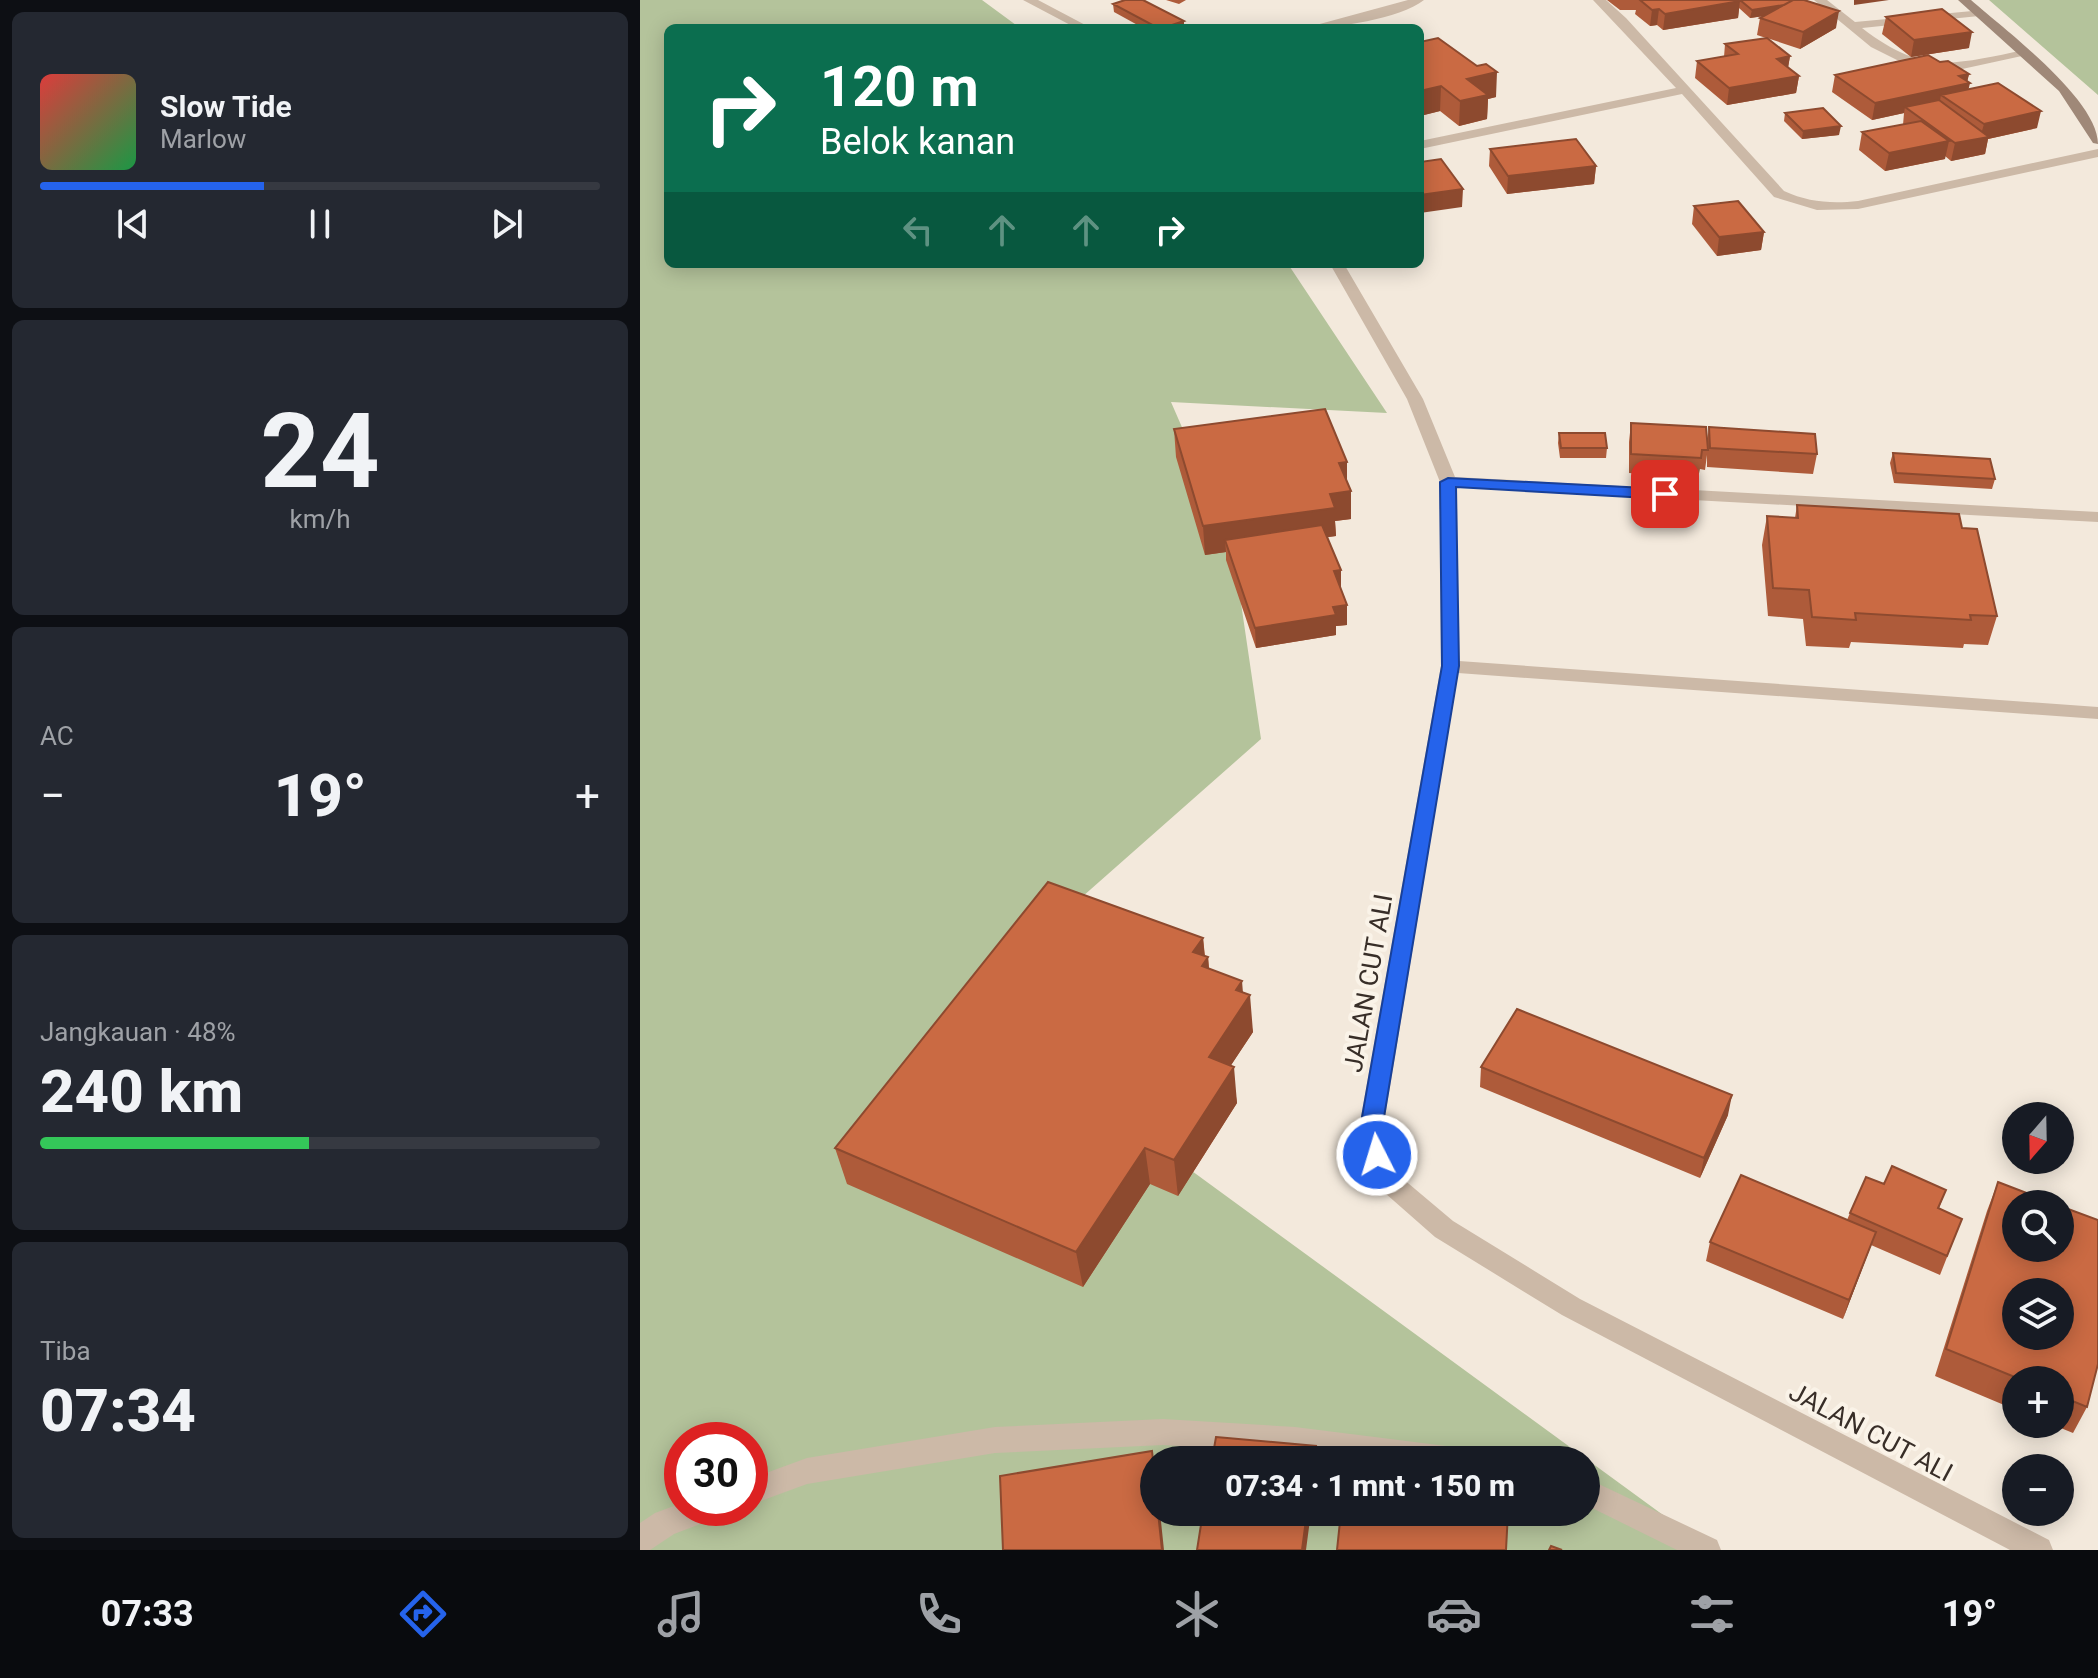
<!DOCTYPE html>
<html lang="id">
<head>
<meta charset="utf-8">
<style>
  :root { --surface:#171b24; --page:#242831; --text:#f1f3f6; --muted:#9ea1a6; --line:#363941; --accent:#2563eb }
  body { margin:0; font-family:Roboto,sans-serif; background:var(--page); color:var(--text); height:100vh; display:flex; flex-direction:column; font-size:30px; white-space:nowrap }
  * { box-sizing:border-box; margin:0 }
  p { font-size:26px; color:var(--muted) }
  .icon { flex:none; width:44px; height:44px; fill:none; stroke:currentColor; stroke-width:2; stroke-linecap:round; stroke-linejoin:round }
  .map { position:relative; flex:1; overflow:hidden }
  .side { display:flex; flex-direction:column; gap:12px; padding:12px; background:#0d0f14; width:640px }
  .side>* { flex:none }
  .hud { position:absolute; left:24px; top:24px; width:760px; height:244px; border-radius:12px; box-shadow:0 4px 20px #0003; background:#0b6e4f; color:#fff; overflow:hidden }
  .needle { width:52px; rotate:200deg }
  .buttons { position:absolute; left:1362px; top:1102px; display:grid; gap:16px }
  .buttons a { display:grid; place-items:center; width:72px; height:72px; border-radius:50%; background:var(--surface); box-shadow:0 4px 20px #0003; font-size:40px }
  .speed { position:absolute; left:24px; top:1422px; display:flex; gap:16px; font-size:40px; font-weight:700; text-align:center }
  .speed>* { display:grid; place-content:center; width:104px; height:104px; border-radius:50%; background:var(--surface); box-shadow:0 4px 20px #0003; line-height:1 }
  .speed .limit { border:12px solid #d22; background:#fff; color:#111 }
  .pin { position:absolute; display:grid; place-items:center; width:68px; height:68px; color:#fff; margin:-34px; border-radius:16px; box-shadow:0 4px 12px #0006 }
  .me { position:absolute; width:88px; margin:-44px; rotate:355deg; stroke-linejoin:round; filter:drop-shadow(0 0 6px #0008) }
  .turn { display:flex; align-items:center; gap:28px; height:168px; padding:0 24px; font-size:36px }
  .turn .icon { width:104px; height:104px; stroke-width:2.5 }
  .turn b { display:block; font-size:56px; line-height:68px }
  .lanes { display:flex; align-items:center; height:76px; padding:0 24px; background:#0003; justify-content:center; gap:40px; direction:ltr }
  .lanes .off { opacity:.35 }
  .big { font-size:60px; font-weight:800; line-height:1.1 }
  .side .card { flex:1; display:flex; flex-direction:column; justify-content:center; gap:12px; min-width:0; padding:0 28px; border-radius:12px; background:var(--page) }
  .side .dial { align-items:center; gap:0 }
  .dial b { font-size:104px; line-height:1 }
  .song { display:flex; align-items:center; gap:24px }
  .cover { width:96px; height:96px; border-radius:12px; background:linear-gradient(135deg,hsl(0 70% 55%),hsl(140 70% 35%)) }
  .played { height:8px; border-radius:4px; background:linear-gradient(90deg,var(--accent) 40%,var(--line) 40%) }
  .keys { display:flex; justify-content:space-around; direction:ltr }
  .heat { display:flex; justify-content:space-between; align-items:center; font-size:44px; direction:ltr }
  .charge { height:12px; border-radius:6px; background:linear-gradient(90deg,#34c759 48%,var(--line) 0) }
  .trip { position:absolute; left:500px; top:1446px; width:460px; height:80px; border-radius:40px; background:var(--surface); box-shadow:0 4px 20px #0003; font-weight:800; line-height:80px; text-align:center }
  .tab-bar { display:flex; height:128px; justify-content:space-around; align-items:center; background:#090b0e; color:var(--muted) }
  .tab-bar .icon { width:56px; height:56px }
  .tab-bar .selected { color:var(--accent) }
  .tab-bar b { font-size:36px; color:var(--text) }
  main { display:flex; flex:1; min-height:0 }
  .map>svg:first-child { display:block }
  .green { fill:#b4c39b; fill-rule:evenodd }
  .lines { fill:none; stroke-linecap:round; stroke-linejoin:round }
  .street { fill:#ccb9a7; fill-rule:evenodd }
  .secondary { fill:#9f8878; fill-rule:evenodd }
  .wall { fill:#ae5b3a }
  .shaded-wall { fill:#8d4a2f }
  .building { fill:#ca6a43; stroke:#8d4a2f; stroke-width:2; fill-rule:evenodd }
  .route { fill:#2563eb; stroke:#184099; stroke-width:2 }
  .labels { text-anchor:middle; stroke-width:8; stroke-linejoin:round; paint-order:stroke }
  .street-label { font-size:26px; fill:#382e28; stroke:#faf3e8 }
</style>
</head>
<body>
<main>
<section class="side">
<div class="card">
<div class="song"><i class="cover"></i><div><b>Slow Tide</b><p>Marlow</p></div></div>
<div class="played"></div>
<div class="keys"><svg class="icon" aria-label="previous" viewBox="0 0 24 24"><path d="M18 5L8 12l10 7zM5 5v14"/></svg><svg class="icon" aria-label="pause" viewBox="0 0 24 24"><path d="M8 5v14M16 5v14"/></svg><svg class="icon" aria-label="next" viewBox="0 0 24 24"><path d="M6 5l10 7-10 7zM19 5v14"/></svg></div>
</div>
<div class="card dial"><b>24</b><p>km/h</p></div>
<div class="card"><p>AC</p>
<div class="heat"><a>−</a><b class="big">19°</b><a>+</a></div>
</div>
<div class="card"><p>Jangkauan · 48%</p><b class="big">240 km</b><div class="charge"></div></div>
<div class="card"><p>Tiba</p><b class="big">07:34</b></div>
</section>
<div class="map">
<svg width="1458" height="1550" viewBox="0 0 1458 1550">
  <rect width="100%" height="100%" fill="#f3e9dc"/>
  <!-- green -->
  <path class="green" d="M 0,0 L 342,0 L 380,28 L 28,28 L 28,264 L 648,264 L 747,413 L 531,402 L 592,542 L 621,739 L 322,1003 L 1071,1550 L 0,1550 ZM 42,1440 L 110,1440 L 110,1508 L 42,1508 ZM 514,1460 L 946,1460 L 946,1512 L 514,1512 Z
    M 1349,0 L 1458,0 L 1458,95 Z"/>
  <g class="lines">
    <!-- street -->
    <path class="street" d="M 383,0 L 398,0 L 451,28 L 436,28 Z
      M 768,0 L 784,0 C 759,19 697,28 665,28 Z
      M 953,0 L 966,0 L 986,18 L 1144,191 C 1168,202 1191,204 1218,201 L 1458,149 L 1458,157 L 1218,209 L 1177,210 L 1134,197 L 1042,94 L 780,149 L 780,141 L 1036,88 Z
      M 1174,0 L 1187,0 L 1215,22 L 1343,10 L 1343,14 L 1339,16 L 1222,28 C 1284,76 1314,64 1385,50 L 1391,54 L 1313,71 L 1271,67 L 1231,47 Z
      M 690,264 L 704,264 L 783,399 L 815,477 L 1458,512 L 1458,522 L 816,487 L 819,661 L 1458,707 L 1458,719 L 818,673 L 745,1117 L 749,1155 L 756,1173 L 813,1221 L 940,1299 L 1409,1540 L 1413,1550 L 1370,1550 L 922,1315 L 795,1237 L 737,1186 L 725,1155 L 721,1117 L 801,666 L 800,482 L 767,399 Z
      M 523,1419 L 655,1427 L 814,1447 L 824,1451 L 828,1460 L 711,1460 L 655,1453 L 523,1445 L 355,1453 L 167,1484 L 110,1505 L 110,1479 L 167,1458 L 355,1427 Z
      M 946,1478 L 1077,1540 L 1081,1550 L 1037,1550 L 946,1505 Z
      M 42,1503 L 42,1508 L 80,1508 L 76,1518 L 34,1534 L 10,1550 L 0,1550 L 0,1523 L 15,1513 Z"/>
    <!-- secondary -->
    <path class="secondary" d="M 1318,0 L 1331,0 C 1365,30 1458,99 1458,144 L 1453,143 L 1419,91 Z"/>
  </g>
  <!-- wall -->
  <path class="wall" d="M 482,0 L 503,0 L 544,28 L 503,28 L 474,12 L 473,4 L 484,1 Z
    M 526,0 L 546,0 L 539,4 Z
    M 967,0 L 1164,0 L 1196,28 L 1160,49 L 1127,38 L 1150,56 L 1148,68 L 1159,76 L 1156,93 L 1087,105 L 1055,78 L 1057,61 L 1084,57 L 1085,44 L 1126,38 L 1117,35 L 1120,18 L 1123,16 L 1110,18 L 1099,8 L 1098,18 L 1023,30 L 1017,25 L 1010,26 L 995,14 L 996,10 L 980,10 Z
    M 1246,17 L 1329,48 L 1271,57 L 1242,34 Z
    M 780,42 L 856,97 L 848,99 L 847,119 L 819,126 L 800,111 L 780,116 Z
    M 1300,62 L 1329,74 L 1327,81 L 1328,90 L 1397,128 L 1348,139 L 1345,154 L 1311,161 L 1305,156 L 1305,159 L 1245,171 L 1219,150 L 1222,132 L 1263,125 L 1264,113 L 1232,120 L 1192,92 L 1195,75 Z
    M 1145,113 L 1199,135 L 1162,139 L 1144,121 Z
    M 850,149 L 956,166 L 954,184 L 867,194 L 849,166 Z
    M 1054,206 L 1124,232 L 1121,250 L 1077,256 L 1052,224 Z
    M 991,423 L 1067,442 L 1069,427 L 1177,454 L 1173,474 L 1067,467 L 1067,455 L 1065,470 L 1060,469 L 1058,478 L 989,473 L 989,442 Z
    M 534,429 L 707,483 L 711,519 L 695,521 L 696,536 L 687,537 L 701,570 L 701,590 L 707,625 L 696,626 L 696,635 L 616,648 L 586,560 L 586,552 L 565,555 L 536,457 Z
    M 919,433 L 967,448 L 966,458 L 920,458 L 918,443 Z
    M 1253,453 L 1355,479 L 1352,489 L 1254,483 L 1250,463 Z
    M 1157,505 L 1322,528 L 1357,616 L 1348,645 L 1324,644 L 1323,648 L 1211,642 L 1209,648 L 1166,646 L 1163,619 L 1128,616 L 1122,545 L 1127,516 L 1155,518 Z
    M 563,938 L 565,956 L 568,957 L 569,969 L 603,992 L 613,1032 L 591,1065 L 597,1103 L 538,1196 L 510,1184 L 443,1287 L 207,1184 L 195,1148 Z
    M 841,1067 L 1088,1115 L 1060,1178 L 840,1087 Z
    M 1358,1182 L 1447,1407 L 1433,1433 L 1411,1424 L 1420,1424 L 1420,1380 L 1376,1380 L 1376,1410 L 1295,1376 L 1347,1211 Z
    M 1244,1184 L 1306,1190 L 1299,1208 L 1322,1219 L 1300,1275 L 1231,1245 L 1203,1319 L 1066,1261 L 1070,1242 L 1207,1220 L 1210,1213 Z"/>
  <!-- shaded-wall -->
  <path class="shaded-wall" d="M 1214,0 L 1249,0 L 1214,5 Z
    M 1100,1 L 1098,18 L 1023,30 L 1025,14 Z
    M 1157,3 L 1155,12 L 1110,18 L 1112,10 Z
    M 1019,9 L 1017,25 L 1010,26 L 1012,10 Z
    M 1199,11 L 1196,28 L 1160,49 L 1163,32 Z
    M 544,21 L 544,28 L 523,28 Z
    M 1332,32 L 1329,48 L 1271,57 L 1274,40 Z
    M 1150,56 L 1147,73 L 1137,59 Z
    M 857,72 L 856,97 L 848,99 L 847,119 L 819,126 L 820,101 L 827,79 Z
    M 1329,74 L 1327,83 L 1330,83 L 1326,100 L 1301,95 L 1299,106 L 1265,107 L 1264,113 L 1232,120 L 1235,103 L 1319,76 Z
    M 1159,76 L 1156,93 L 1087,105 L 1089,88 Z
    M 801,86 L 800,111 L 780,116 L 780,91 Z
    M 1401,111 L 1397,128 L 1348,139 L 1345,154 L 1311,161 L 1315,143 L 1340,138 L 1344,124 Z
    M 1201,126 L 1199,135 L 1162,139 L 1163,131 Z
    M 1309,141 L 1305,159 L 1245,171 L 1249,153 Z
    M 956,166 L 954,184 L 867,194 L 868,176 Z
    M 823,189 L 822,207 L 780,213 L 780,195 Z
    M 1124,232 L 1121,250 L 1077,256 L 1079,237 Z
    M 707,462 L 707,490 L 699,463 Z
    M 711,491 L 711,519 L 695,521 L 696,536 L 589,551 L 585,540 L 586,552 L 565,555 L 563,526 L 690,494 Z
    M 701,570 L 701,590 L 694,571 Z
    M 707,605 L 707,625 L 696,626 L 696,635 L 616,648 L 615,628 L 693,607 Z
    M 563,938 L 565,961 L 568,957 L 571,994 L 553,952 Z
    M 602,981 L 604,1005 L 610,995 L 613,1032 L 572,1094 L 569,1057 L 596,990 Z
    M 594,1067 L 597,1103 L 538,1196 L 534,1160 Z
    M 1092,1095 L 1088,1115 L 1060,1178 L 1064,1158 Z
    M 505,1148 L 510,1184 L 443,1287 L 436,1252 Z
    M 1236,1232 L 1229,1251 L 1203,1319 L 1209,1300 Z
    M 518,1512 L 520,1512 L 524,1550 L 522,1550 Z
    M 667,1512 L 671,1512 L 666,1550 L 662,1550 Z"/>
  <!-- building -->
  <path class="building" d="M 485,0 L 503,0 L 544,21 L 523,28 L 518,28 L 473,4 Z
    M 1000,0 L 1098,0 L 1100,1 L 1025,14 L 1019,9 L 1012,10 Z
    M 1100,0 L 1153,0 L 1144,5 L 1112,10 Z
    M 1153,0 L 1164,0 L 1199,11 L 1163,32 L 1120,18 Z
    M 1302,9 L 1332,32 L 1274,40 L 1246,17 Z
    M 798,38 L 837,66 L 846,64 L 857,72 L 827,79 L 848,95 L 820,101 L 801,86 L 780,91 L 780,42 Z
    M 1127,38 L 1150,56 L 1137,59 L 1159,76 L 1089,88 L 1057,61 L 1098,54 L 1085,44 Z
    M 1288,55 L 1300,62 L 1308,61 L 1329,74 L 1319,76 L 1330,83 L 1235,103 L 1195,75 Z
    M 1358,83 L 1401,111 L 1344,124 L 1301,95 Z
    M 1299,100 L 1349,137 L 1315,143 L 1265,107 Z
    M 1183,108 L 1201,126 L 1163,131 L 1145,113 Z
    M 1281,121 L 1309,141 L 1249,153 L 1222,132 Z
    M 936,139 L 956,166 L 868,176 L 850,149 Z
    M 801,159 L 823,189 L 780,195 L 780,162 Z
    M 1098,201 L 1124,232 L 1079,237 L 1054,206 Z
    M 685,409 L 707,462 L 699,463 L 711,491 L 690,494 L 695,508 L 563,526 L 534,429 Z
    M 991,423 L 1066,427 L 1068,450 L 1062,450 L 1061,458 L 991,454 Z
    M 1069,427 L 1175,434 L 1177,454 L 1070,448 Z
    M 919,433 L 965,433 L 967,448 L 921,448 Z
    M 1253,453 L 1350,459 L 1355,479 L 1256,473 Z
    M 1157,505 L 1319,514 L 1322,528 L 1337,529 L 1357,616 L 1330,615 L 1331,620 L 1215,613 L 1216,620 L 1172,617 L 1169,590 L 1133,588 L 1127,516 L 1158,518 Z
    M 682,525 L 701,570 L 694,571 L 707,605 L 693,607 L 696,615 L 615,628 L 585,540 Z
    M 408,882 L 563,938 L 553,952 L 568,957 L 562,966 L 602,981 L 596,990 L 610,995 L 569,1057 L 594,1067 L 534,1160 L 505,1148 L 436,1252 L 195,1148 Z
    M 877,1009 L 1092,1095 L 1064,1158 L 841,1067 Z
    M 1252,1166 L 1306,1190 L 1298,1208 L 1322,1219 L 1307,1256 L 1210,1213 L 1226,1177 L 1244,1184 Z
    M 1101,1175 L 1236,1232 L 1209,1300 L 1070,1242 Z
    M 1358,1182 L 1415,1204 L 1376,1204 L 1376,1248 L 1420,1248 L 1420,1206 L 1458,1220 L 1458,1364 L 1447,1407 L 1420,1396 L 1420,1380 L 1382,1380 L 1306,1349 ZM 1376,1292 L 1420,1292 L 1420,1336 L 1376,1336 Z
    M 576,1437 L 676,1446 L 674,1460 L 572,1460 Z
    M 512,1451 L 514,1469 L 514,1512 L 518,1512 L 522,1550 L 363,1550 L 360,1476 Z
    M 707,1455 L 765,1460 L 706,1460 Z
    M 563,1512 L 667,1512 L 662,1550 L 557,1550 Z
    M 701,1512 L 868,1512 L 866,1550 L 697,1550 Z
    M 911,1546 L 922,1550 L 909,1550 Z"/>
  <!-- route -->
  <path class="route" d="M 808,478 L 1025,489 L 1032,494 L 1025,499 L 816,487 L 819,666 L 744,1117 L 748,1155 L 745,1161 L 729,1161 L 722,1117 L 802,666 L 800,482 Z"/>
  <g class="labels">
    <!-- street labels -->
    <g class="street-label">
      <text transform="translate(728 983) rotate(-80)" y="9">JALAN CUT ALI</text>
      <text transform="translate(1231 1432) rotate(28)" y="9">JALAN CUT ALI</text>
    </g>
  </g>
</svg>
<div class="buttons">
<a><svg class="needle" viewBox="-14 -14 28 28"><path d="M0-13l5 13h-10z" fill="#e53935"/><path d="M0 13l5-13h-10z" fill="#9ea1a6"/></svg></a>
<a><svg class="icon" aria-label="search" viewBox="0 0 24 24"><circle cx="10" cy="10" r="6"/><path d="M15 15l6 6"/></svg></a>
<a><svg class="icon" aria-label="layers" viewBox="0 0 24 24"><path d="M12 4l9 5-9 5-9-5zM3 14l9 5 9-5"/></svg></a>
<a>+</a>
<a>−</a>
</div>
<div class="speed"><div class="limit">30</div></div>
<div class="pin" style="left:1025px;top:494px;background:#d93025"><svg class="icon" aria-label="arrive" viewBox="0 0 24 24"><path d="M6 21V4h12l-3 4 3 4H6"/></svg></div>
<svg class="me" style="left:737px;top:1155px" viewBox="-20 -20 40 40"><circle r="17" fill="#2563eb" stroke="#fff" stroke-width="3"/><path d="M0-11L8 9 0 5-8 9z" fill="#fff"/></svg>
<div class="trip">07:34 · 1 mnt · 150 m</div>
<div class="hud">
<div class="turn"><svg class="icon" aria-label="right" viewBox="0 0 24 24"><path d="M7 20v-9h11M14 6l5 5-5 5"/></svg><div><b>120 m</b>Belok kanan</div></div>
<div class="lanes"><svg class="icon off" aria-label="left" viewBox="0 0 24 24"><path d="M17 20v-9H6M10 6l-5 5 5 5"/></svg><svg class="icon off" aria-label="ahead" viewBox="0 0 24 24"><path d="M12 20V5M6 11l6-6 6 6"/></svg><svg class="icon off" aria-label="ahead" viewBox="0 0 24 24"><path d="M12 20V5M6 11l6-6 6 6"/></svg><svg class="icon" aria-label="right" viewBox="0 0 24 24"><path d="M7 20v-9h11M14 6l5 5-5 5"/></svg></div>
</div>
</div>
</main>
<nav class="tab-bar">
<b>07:33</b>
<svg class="icon selected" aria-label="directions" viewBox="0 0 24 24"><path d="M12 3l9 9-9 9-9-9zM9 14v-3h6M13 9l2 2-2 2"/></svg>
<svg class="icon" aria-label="music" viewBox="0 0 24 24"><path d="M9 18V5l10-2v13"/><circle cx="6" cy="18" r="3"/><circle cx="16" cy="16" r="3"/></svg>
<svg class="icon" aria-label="phone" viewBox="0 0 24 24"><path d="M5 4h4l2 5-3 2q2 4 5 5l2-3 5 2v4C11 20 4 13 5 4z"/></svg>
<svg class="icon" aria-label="climate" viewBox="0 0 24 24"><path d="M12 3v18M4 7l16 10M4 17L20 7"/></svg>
<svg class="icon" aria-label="car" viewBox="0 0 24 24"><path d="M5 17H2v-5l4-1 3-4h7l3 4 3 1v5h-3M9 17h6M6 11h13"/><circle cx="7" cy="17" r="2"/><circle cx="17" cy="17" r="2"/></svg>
<svg class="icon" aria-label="filters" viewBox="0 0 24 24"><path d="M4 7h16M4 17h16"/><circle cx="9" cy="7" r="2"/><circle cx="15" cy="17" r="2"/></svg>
<b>19°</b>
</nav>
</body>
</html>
